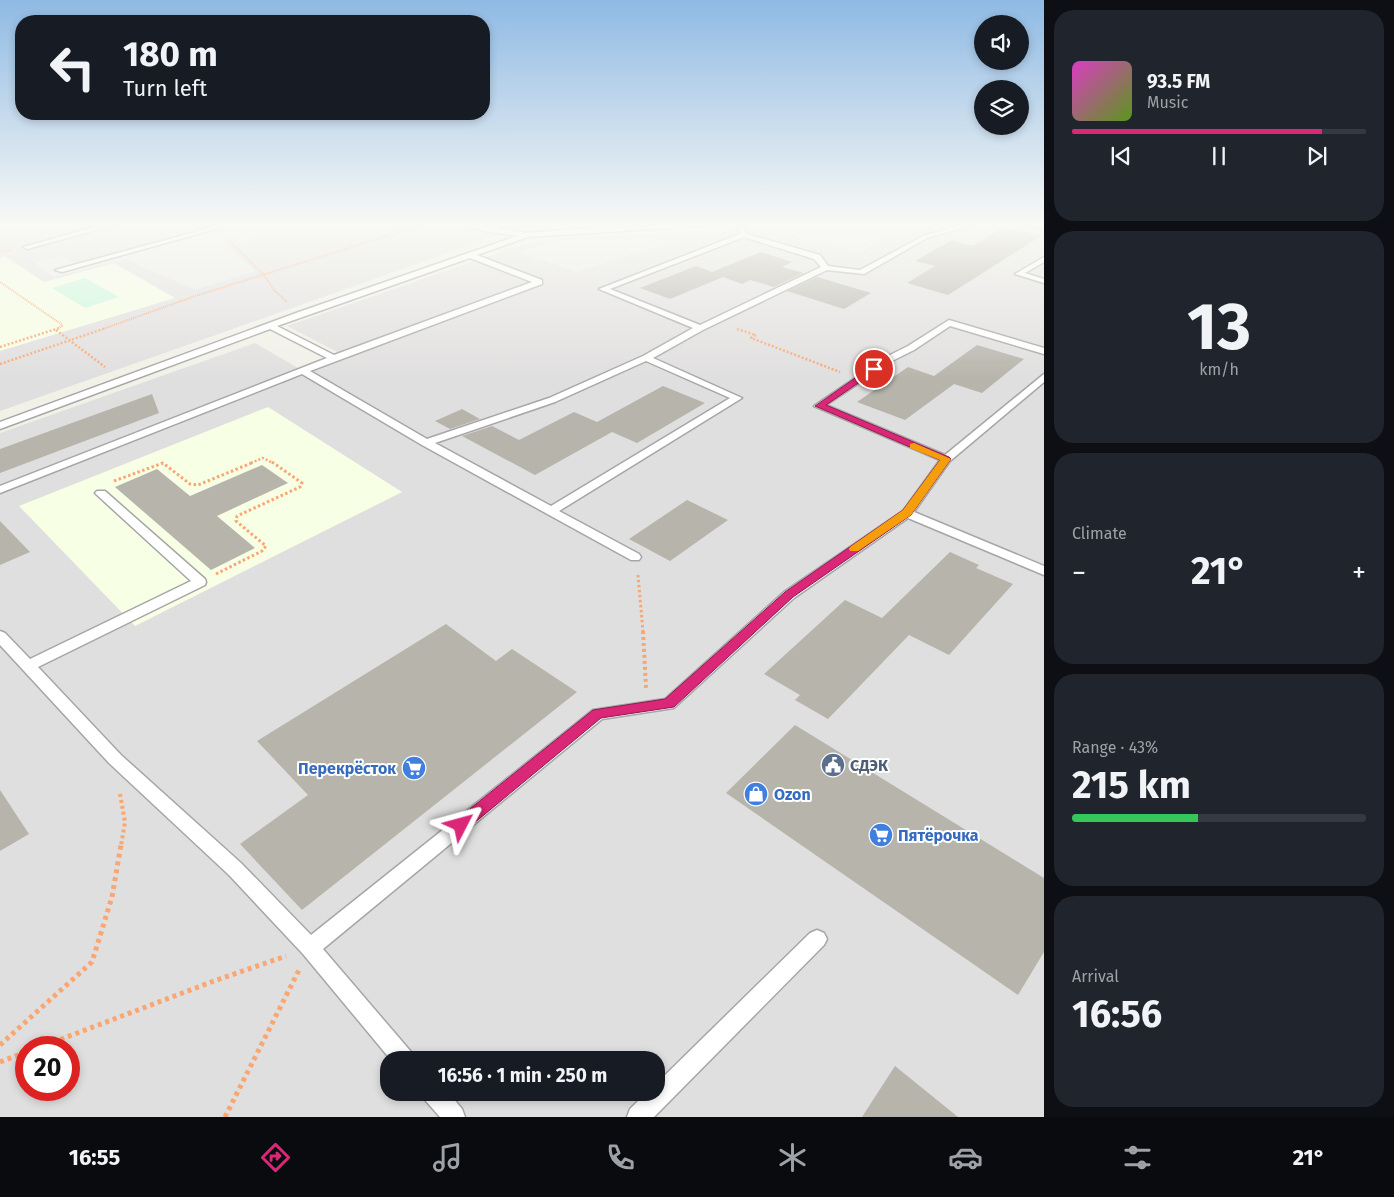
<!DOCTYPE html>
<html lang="en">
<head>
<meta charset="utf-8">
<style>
  :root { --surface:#171b24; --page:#20242c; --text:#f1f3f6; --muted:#9ea1a6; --line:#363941; --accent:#db2777 }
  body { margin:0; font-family:"Fira Sans",sans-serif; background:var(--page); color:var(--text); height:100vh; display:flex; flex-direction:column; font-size:19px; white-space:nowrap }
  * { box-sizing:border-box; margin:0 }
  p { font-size:16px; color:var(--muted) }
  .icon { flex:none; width:28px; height:28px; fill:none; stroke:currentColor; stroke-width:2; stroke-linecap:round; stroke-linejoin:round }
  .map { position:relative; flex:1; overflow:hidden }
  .panel { display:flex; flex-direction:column; gap:10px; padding:10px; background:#0d0f14; width:350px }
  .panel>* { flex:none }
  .top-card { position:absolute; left:15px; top:15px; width:475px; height:105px; border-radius:20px; box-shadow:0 2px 8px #0003; background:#171b24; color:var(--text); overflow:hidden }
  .controls { position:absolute; left:974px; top:15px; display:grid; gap:10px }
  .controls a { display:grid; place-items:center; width:55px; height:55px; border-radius:50%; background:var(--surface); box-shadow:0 2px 8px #0003; font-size:25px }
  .speed { position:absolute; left:15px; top:1036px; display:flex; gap:10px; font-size:25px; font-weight:700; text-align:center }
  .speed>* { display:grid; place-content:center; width:65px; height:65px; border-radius:50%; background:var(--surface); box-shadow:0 2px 8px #0003; line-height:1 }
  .speed .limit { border:8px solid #d22; background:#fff; color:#111 }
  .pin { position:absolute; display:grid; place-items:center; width:42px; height:42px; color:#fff; margin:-21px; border:2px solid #fff; border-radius:50%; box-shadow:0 1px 5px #0007 }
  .me { position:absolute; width:55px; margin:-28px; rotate:51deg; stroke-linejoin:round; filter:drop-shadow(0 0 4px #0008) }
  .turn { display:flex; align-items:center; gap:18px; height:105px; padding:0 25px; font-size:22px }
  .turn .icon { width:65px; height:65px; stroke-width:2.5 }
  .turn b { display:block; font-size:35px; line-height:42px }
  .big { font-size:38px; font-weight:700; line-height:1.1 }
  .panel .card { flex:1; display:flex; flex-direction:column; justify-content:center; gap:8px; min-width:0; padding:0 18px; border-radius:20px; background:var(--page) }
  .panel .dial { align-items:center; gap:0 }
  .dial b { font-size:65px; line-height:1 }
  .song { display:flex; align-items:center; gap:15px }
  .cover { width:60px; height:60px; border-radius:8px; background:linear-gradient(135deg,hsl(310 70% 55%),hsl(90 70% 35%)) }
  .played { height:5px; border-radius:2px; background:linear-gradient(90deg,var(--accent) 85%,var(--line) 85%) }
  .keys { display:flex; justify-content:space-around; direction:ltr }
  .heat { display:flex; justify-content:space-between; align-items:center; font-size:28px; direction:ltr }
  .charge { height:8px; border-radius:4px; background:linear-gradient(90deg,#34c759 43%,var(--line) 0) }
  .trip { position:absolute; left:380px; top:1051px; width:285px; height:50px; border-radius:20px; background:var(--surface); box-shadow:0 2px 8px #0003; font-weight:700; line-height:50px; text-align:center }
  .tabs { display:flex; height:80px; justify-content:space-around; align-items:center; background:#090b0e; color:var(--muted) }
  .tabs .icon { width:35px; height:35px }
  .tabs .current { color:var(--accent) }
  .tabs b { font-size:22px; color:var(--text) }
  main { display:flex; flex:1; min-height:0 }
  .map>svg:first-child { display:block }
  .residential { fill:#e0dfdf; fill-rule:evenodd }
  .education { fill:#f7ffe4 }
  .park { fill:#c8f9da }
  .parking { fill:#eaeaea }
  .building { fill:#b7b4ab }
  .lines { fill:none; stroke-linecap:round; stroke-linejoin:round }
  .service-casing { stroke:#a6a6a6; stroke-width:3 }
  .path-far4 { stroke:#f9a672; stroke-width:2; stroke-dasharray:1 1; stroke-linecap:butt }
  .path-far3 { stroke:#f9a672; stroke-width:2.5; stroke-dasharray:2 2; stroke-linecap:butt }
  .path-far2 { stroke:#f9a672; stroke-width:3; stroke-dasharray:2.5 2.5; stroke-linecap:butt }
  .path-far1 { stroke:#f9a672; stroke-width:4; stroke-dasharray:3 3; stroke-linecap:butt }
  .path { stroke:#f9a672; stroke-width:5; stroke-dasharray:4 4; stroke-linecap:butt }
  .service { fill:#fff; fill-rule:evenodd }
  .route { fill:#db2777; stroke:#8e194d }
  .slow { fill:#f59e0b }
  .labels { text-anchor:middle; stroke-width:4; stroke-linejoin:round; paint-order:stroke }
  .near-service-label { font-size:16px; font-weight:bold; fill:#4e5e75; stroke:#fff; text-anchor:start }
  .near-shop-label { font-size:16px; font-weight:bold; fill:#366cbe; stroke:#fff; text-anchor:start }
</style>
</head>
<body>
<main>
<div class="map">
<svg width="1044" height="1117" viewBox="0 0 1044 1117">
  <rect width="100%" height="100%" fill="#f2f1e8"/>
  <!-- residential -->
  <path class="residential" d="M 0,223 L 592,223 L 513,230 L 0,411 Z
    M 844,223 L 1044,223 L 1044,1117 L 0,1117 L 0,491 L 349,358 L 287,326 L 518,246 L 560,238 ZM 26,1048 L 69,1048 L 69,1090 L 26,1090 ZM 389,1060 L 656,1060 L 656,1092 L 389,1092 Z
    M 255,343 L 303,371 L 0,490 L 0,433 Z"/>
  <!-- education -->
  <path class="education" d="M 5,256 L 44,282 L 114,263 L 175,298 L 0,351 L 0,257 Z
    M 268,407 L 402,492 L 135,626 L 19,506 Z"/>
  <!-- park -->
  <path class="park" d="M 85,278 L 119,297 L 85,308 L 52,288 Z"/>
  <!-- parking -->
  <path class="parking" d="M 245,223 L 266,223 L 261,225 L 272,232 L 241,241 L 237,239 L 224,243 L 255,271 L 195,290 L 126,259 L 54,277 L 34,263 L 62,256 L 80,267 Z
    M 855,227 L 888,233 L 860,253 L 795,237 L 805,232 Z
    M 669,238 L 675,241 L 576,272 L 519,252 L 556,240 Z"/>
  <!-- building -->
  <path class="building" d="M 1004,227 L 1041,236 L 948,295 L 907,283 L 935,266 L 915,261 L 952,240 L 972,246 Z
    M 761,252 L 792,262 L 782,267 L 804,273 L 774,287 L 750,280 L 742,284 L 723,277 L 670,299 L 640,288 L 696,266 L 712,272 Z
    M 817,277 L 871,293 L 844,309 L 787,291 Z
    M 977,345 L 1024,359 L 982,393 L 954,384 L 905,420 L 857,402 L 908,367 L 934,376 Z
    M 663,386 L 705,403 L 637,443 L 612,432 L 535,475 L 462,436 L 492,426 L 519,440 L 574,412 L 597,422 Z
    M 152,394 L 159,413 L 0,473 L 0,449 Z
    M 462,409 L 480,419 L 450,429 L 435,421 Z
    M 262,465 L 288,483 L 217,516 L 255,548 L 211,570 L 115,487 L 157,469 L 190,496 Z
    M 687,500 L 728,520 L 670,561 L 629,539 Z
    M 0,521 L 30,552 L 0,565 Z
    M 950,552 L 979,565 L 976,568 L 1013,584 L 949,655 L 909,635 L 828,719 L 795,700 L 800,695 L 764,674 L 845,600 L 882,618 Z
    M 446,624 L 496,661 L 512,649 L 577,692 L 302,910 L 240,844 L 308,795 L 257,741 Z
    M 795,725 L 1044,878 L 1044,952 L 1018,995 L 726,793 Z
    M 0,790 L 29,834 L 0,851 Z
    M 895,1066 L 958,1117 L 862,1117 Z"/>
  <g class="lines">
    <!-- service casing -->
    <g class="service-casing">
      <path id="service" d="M 110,223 L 122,223 L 27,249 L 23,247 Z
        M 202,223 L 211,223 L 219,228 L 62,272 L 55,270 L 210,228 Z
        M 461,223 L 473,223 L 526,233 L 632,225 L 746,223 L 528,237 L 477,255 L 542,280 L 542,284 L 310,371 L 427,439 L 549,398 L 643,356 L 693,328 L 599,289 L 740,234 L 739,228 L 743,228 L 747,234 L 820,255 L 828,266 L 860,270 L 923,236 L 966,223 L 978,223 L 927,238 L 864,274 L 827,270 L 703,330 L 653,358 L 742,398 L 559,511 L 639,554 L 641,557 L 639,560 L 631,560 L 422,445 L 302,374 L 0,493 L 0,486 L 327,358 L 270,329 L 0,429 L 0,422 L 296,313 L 517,236 L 484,231 ZM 744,237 L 814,259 L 821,267 L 700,325 L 610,289 ZM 470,258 L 532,282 L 334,355 L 277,326 ZM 646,361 L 730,398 L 551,506 L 435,443 L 555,402 Z
        M 1024,223 L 1044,226 L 1044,230 L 1025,224 Z
        M 1044,257 L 1044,262 L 1025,273 L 1044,279 L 1044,283 L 1015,274 Z
        M 949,320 L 1044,348 L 1044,354 L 950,326 L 914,350 L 892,361 L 826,405 L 945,455 L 1044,374 L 1044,382 L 950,461 L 914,512 L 1044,566 L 1044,575 L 908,518 L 794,598 L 674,708 L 602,719 L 323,949 L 412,1053 L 416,1060 L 391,1060 L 303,954 L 229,875 L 109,763 L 0,645 L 0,631 L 5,633 L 30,659 L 191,581 L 97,495 L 95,493 L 97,491 L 105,491 L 205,579 L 206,582 L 205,585 L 38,667 L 121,755 L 241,863 L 311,935 L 593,710 L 665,699 L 784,592 L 903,511 L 940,460 L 814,406 L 886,357 L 908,346 Z
        M 817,930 L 824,933 L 827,939 L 824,945 L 654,1117 L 627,1117 L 630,1109 L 647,1092 L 656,1092 L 656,1084 L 810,933 Z
        M 422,1092 L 448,1092 L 462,1109 L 465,1117 L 440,1117 L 425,1100 Z"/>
    </g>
    <!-- path-far4 -->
    <path class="path-far4" d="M 227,239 L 264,275 L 274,290 L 287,302
      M 0,252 L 11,250
      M 0,282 L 61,324 L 62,326 L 57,329
      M 103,329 L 195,296 L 429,223"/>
    <!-- path-far3 -->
    <path class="path-far3" d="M 737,329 L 756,335 L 751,338 L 840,372
      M 56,330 L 105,367
      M 0,347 L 59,328
      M 0,364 L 106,328
      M 251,463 L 263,458 L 273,463"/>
    <!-- path-far2 -->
    <path class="path-far2" d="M 114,481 L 163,463 L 190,484 L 198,485 L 254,462
      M 216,574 L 262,551 L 266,546 L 236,521 L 237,516 L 300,487 L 302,483 L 272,462
      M 638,575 L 643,632"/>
    <!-- path-far1 -->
    <path class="path-far1" d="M 643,631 L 646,688
      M 120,794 L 125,822 L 121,846"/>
    <!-- path -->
    <path class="path" d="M 0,1045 L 92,962 L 112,897 L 121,845
      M 38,1048 L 214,981 L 286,956
      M 0,1062 L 26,1052
      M 225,1117 L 299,970"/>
    <!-- service -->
    <use href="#service" class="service"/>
  </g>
  <!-- sky -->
  <linearGradient id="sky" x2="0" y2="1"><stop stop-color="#8fbae4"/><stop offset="0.59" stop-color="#f9f9f5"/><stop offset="1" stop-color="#f9f9f5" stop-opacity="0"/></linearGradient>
  <rect width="1044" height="380" fill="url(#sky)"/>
  <!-- route -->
  <path class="route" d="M 871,367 L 879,369 L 826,405 L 949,457 L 951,459 L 911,515 L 793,597 L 674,707 L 601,718 L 467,829 L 461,831 L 456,829 L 453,825 L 456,820 L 593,710 L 665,699 L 785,592 L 903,510 L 940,460 L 815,406 Z"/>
  <!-- slow -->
  <path class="slow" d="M 914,443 L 951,459 L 911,515 L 858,551 L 850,551 L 849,549 L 850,547 L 903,510 L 940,460 L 910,448 L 910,444 Z"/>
  <!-- icons -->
  <defs>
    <g id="civic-disc" transform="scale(1.25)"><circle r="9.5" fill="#5c6f8a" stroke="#fff"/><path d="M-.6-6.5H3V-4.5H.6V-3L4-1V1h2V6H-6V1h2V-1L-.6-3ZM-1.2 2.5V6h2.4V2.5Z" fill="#fff"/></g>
    <g id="supermarket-disc" transform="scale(1.25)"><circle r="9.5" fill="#3f7fe0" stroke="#fff"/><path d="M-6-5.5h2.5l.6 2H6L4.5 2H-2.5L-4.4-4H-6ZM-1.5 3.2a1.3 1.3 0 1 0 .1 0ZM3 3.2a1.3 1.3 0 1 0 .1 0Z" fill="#fff"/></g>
    <g id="shop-disc" transform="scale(1.25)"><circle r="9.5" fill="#3f7fe0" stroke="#fff"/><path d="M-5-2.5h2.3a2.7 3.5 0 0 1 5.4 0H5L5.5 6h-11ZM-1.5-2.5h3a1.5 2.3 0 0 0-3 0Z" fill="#fff"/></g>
  </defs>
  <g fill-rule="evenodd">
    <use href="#civic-disc" x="833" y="765"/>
    <use href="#supermarket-disc" x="414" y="768"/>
    <use href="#shop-disc" x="756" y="794"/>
    <use href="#supermarket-disc" x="881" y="835"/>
  </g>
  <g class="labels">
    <!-- near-service labels -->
    <g class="near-service-label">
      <text x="850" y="771">СДЭК</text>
    </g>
    <!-- near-shop labels -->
    <g class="near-shop-label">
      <text x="396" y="774" text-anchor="end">Перекрёсток</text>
      <text x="774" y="800">Ozon</text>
      <text x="898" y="841">Пятёрочка</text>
    </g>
  </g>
</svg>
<div class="controls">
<a><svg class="icon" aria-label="sound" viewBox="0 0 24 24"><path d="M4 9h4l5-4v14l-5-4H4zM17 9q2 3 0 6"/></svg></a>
<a><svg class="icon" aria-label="layers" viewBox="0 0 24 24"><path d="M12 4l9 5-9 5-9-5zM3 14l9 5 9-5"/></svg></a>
</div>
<div class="speed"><div class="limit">20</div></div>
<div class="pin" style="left:874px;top:369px;background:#d93025"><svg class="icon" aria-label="arrive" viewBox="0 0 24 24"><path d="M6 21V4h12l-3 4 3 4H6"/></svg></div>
<svg class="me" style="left:461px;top:825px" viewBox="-20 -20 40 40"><path d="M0-17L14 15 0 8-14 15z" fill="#db2777" stroke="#fff" stroke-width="4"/></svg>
<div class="trip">16:56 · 1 min · 250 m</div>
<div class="top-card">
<div class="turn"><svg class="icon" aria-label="left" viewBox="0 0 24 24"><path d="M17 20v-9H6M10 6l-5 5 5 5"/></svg><div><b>180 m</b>Turn left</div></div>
</div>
</div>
<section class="panel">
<div class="card">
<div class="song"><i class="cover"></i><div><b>93.5 FM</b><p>Music</p></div></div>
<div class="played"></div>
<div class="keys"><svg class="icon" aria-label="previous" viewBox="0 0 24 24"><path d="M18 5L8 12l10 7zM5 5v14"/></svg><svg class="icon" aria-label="pause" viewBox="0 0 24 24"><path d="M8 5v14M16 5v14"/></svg><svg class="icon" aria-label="next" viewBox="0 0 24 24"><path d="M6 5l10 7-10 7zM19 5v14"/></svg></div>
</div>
<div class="card dial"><b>13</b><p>km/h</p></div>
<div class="card"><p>Climate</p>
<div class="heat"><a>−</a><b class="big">21°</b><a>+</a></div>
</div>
<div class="card"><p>Range · 43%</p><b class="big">215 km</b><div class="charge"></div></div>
<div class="card"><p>Arrival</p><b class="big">16:56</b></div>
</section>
</main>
<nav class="tabs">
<b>16:55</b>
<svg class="icon current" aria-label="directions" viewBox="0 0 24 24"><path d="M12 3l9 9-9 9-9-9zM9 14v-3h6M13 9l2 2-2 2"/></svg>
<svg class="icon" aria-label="music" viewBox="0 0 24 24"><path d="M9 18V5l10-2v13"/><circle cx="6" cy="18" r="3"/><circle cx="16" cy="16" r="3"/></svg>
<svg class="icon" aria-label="phone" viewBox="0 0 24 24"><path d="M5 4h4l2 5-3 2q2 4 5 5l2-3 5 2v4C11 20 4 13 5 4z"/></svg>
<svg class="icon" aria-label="climate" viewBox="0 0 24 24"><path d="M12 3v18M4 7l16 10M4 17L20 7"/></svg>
<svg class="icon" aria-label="car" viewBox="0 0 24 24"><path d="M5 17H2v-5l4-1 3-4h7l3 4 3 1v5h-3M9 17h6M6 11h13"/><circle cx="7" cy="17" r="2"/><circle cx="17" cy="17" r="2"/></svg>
<svg class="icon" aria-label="filters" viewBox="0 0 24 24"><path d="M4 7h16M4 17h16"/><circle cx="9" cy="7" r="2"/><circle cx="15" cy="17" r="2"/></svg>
<b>21°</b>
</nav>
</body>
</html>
